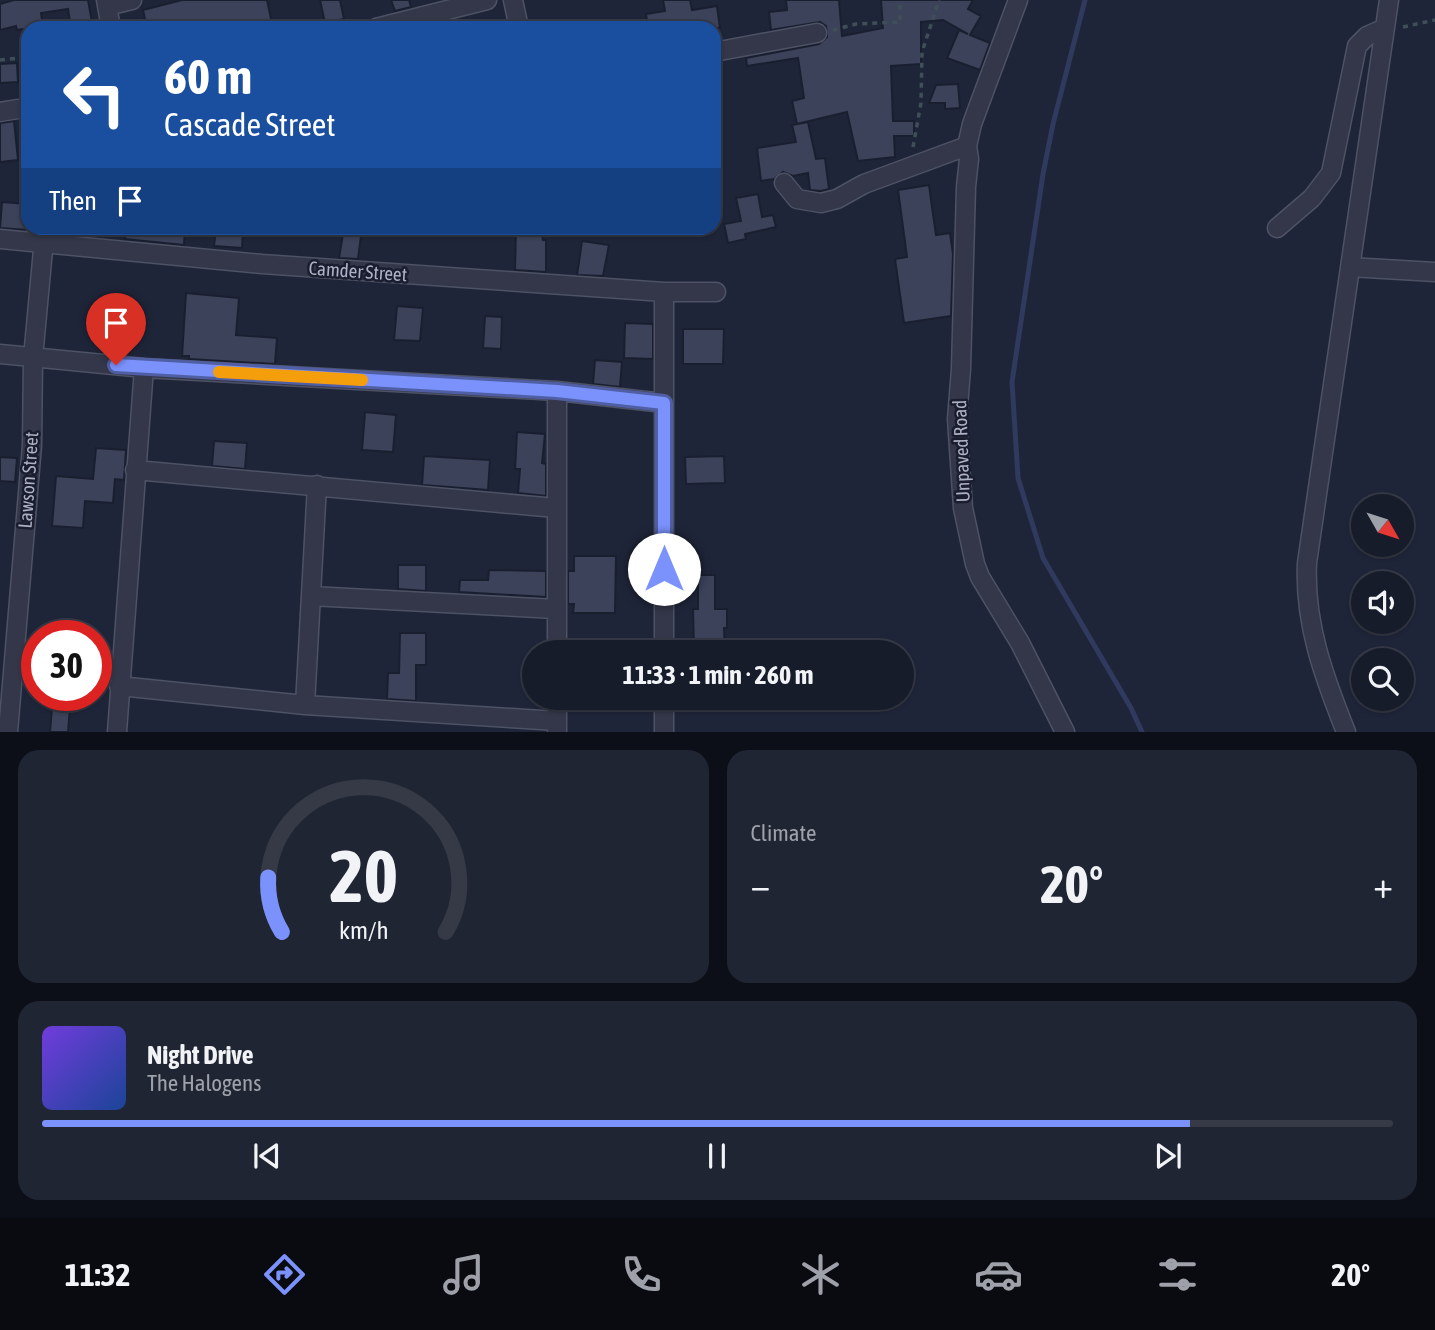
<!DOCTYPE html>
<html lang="en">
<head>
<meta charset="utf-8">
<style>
  :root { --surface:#171c2b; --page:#202533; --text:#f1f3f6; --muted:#9ea1a9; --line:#363a47; --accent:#7b92fd }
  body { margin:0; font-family:"Asap Condensed",sans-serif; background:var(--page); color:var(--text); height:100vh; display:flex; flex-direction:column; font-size:26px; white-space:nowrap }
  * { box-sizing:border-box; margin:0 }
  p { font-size:23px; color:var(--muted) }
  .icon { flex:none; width:38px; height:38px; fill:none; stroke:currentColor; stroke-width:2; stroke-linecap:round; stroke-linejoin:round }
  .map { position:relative; height:732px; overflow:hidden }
  .drawer { display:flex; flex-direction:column; gap:18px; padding:18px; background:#0d0f18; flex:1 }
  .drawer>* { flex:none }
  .guide { position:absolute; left:21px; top:21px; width:700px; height:214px; border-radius:21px; box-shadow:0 2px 5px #0004,0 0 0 2px var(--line); background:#1a4fa0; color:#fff; overflow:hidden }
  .needle { width:46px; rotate:129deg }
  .controls { position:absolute; left:1351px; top:494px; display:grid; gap:14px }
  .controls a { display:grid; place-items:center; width:63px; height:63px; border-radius:50%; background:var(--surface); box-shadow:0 2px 5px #0004,0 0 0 2px var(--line); font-size:35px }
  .speed { position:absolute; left:21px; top:620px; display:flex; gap:14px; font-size:35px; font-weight:700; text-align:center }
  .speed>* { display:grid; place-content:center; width:91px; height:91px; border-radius:50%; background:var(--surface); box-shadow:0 2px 5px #0004,0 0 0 2px var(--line); line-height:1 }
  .speed .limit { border:10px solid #d22; background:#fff; color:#111 }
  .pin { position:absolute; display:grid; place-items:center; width:60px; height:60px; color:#fff; margin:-72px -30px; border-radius:50% 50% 50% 0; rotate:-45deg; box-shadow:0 0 7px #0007 }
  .pin .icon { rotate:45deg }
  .me { position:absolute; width:77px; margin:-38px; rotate:0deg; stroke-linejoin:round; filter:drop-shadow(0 0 5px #0008) }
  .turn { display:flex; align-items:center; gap:24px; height:147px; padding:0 28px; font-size:32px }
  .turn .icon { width:91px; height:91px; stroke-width:2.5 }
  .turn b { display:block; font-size:49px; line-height:60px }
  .then { display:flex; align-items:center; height:66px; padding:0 28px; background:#0003; gap:14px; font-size:26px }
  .big { font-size:52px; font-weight:700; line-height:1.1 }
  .drawer .tile { flex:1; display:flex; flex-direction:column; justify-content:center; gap:10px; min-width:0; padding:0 24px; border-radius:21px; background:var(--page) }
  .drawer .dial { align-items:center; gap:0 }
  .dial svg { height:182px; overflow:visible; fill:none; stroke:var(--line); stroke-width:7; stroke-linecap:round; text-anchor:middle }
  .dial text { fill:var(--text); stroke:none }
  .song { display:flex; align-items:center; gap:21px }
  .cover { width:84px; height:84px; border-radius:10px; background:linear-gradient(135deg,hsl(260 70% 55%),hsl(220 70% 35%)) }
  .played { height:7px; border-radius:4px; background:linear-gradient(90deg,var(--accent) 85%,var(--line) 85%) }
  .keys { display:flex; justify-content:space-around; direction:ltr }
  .heat { display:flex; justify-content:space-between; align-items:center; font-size:38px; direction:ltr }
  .drawer .tiles { flex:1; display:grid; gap:18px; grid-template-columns:1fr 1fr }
  .tile:last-child { grid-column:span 2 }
  .trip { position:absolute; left:522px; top:640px; width:392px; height:70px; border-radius:35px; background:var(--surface); box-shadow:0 2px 5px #0004,0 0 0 2px var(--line); font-weight:700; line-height:70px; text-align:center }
  .tab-bar { display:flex; height:112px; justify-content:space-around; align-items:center; background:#090b11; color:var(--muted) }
  .tab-bar .icon { width:49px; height:49px }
  .tab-bar .current { color:var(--accent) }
  .tab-bar b { font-size:32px; color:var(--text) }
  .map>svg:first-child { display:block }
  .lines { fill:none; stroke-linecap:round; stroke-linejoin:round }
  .stream { stroke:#303a5f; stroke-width:5 }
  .building { fill:#3b4259; stroke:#1a1f30; stroke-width:2 }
  .minor-casing { stroke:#4d5264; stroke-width:21 }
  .path { stroke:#3f4f57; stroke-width:3.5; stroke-dasharray:5 5; stroke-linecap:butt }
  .minor { stroke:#333749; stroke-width:18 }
  .route-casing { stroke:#505fa4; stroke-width:18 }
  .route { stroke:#7b92fd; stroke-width:12 }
  .slow { stroke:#f59e0b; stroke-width:12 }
  .labels { text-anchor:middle; stroke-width:5; stroke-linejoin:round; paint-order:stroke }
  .street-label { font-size:19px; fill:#adb1c6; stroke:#191d2e }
</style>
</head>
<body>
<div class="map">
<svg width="1435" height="732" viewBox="0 0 1435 732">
  <rect width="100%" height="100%" fill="#1f2539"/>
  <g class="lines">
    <!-- stream -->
    <path class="stream" d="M 1085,0 L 1053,124 L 1043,174 L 1012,382 L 1018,478 L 1043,558 L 1131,708 L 1142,732"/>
  </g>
  <!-- building -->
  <path class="building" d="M 14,0 L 88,0 L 93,28 L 71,28 L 68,9 L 41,13 L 43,26 L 17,30 L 16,26 L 0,30 L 0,4 Z
    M 182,0 L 267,0 L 273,28 L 198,28 L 197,22 L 169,28 L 147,28 L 143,10 Z
    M 320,0 L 340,0 L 344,19 L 325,23 Z
    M 391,0 L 409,0 L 411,7 L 395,11 Z
    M 663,0 L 690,0 L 692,10 L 717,6 L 720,28 L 648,28 L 646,14 L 665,11 Z
    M 786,0 L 839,0 L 842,36 L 883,28 L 881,0 L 973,0 L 968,9 L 981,16 L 970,35 L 990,43 L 980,70 L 947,58 L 959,30 L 968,34 L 943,20 L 921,22 L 921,64 L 891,66 L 893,121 L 914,121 L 914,136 L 894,136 L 895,157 L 858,161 L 847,112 L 797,124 L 792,101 L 804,98 L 798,58 L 747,66 L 746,58 L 819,44 L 827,37 L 826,26 L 820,22 L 771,30 L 769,12 L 787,10 Z
    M 17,63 L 18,82 L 0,83 L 0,64 Z
    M 958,84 L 960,108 L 945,109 L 945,103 L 929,103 L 936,85 Z
    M 14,121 L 18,160 L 0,162 L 0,123 Z
    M 808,122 L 816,159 L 825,158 L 829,189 L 821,191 L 810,190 L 808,173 L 793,176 L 783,172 L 774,179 L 761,181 L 757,148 L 796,142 L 792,125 Z
    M 929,185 L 936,235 L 950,233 L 953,254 L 951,316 L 904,323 L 895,259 L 907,257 L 898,190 Z
    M 758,194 L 762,217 L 773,215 L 776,227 L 745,234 L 746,239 L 728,243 L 724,224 L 741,221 L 736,198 Z
    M 2,202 L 28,204 L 28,230 L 0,228 Z
    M 126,228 L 185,228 L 184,245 L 125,239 Z
    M 216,228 L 243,228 L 242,248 L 214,246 Z
    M 344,228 L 362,228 L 358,259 L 339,258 Z
    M 516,228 L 541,228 L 543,240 L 546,240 L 546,272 L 515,270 Z
    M 582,241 L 609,245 L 603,276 L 577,275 Z
    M 186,293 L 239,298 L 236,335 L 277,338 L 275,364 L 189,359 L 189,356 L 182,356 Z
    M 397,306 L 423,308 L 420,341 L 394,340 Z
    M 485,316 L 502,317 L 501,349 L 483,348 Z
    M 625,323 L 653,324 L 653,359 L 624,358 Z
    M 683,329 L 724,329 L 723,364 L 683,364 Z
    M 595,360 L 622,362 L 620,387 L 593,384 Z
    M 365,412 L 396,415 L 393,452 L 362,450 Z
    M 517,432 L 545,434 L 542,463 L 546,464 L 546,496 L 518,493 L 520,469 L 515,469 Z
    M 214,441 L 247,443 L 245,469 L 212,466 Z
    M 96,448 L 126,450 L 124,480 L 115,479 L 113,503 L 85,501 L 83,528 L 52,526 L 56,476 L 93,479 Z
    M 424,456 L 490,460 L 488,490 L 422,485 Z
    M 724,456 L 725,483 L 686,484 L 685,457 Z
    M 0,457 L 17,458 L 15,482 L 0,481 Z
    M 574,556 L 616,556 L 615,613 L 573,613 L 574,604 L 568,604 L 568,571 L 574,571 Z
    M 398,565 L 426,565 L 426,591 L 398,589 Z
    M 489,570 L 546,571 L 546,597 L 459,592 L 460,580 L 488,580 Z
    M 698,575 L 715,575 L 715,609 L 727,609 L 727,628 L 724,628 L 725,653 L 694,653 L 693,609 L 698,609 Z
    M 400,633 L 426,633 L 426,665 L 416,665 L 416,701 L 387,699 L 388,673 L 399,673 Z
    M 53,695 L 71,695 L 68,732 L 50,732 Z"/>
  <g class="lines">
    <!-- minor casing -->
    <g class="minor-casing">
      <path id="minor" d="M 106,0 L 111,28
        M 513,0 L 519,28
        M 1018,0 L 972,124 L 967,146 L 969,159 L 966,187 L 961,369 L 957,419 L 963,508 L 975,564 L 980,577 L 1020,643 L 1065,732
        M 107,6 L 132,0
        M 376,28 L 487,0
        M 714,52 L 817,33
        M 0,112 L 18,109
        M 784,183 L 797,199 L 821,203 L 837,199 L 864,184 L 967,146
        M 1277,228 L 1312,198 L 1331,173 L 1357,46 L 1367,36 L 1385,28
        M 0,239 L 262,264 L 664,292 L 716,292
        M 1350,267 L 1435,272
        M 664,292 L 664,653
        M 0,354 L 144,368 L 557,391 L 664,403
        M 135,470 L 556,508
        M 311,596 L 556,609
        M 557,653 L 557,391
        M 119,686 L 305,705 L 557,721
        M 557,698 L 557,730
        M 664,698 L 664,732
        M 305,705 L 317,485
        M 8,732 L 32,445 L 33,358 L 45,228
        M 117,732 L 144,368
        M 1346,732 C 1324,677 1304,623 1307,563 L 1389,0"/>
    </g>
    <!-- path -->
    <path class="path" d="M 1403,27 L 1435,20
      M 833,30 L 856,24 L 900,22 L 900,0
      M 0,60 L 28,57
      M 913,147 L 921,103 L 922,52 L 939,0"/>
    <!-- minor -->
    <use href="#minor" class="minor"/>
  </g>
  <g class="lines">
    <!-- route casing -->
    <g class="route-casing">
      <path id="route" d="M 116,365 L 557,391 L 664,403 L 664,569"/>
    </g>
    <!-- route -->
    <use href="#route" class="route"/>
    <!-- slow -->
    <path class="slow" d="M 219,372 L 362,380"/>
  </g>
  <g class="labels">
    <!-- street labels -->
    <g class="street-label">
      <text transform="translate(358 271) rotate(4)" y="7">Camder Street</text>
      <text transform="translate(961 451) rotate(-92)" y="7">Unpaved Road</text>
      <text transform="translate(28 480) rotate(-86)" y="7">Lawson Street</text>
    </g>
  </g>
</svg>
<div class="controls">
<a><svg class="needle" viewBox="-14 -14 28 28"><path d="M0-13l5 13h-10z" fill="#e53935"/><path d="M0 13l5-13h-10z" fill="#9ea1a9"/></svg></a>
<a><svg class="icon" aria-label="sound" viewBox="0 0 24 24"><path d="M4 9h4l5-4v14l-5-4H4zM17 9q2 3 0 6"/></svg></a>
<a><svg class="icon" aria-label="search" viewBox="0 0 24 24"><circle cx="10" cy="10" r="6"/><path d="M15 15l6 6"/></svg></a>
</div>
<div class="speed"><div class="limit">30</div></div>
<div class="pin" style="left:116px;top:365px;background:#d93025"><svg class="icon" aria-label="arrive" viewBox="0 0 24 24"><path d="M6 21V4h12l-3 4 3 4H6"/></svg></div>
<svg class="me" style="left:664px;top:569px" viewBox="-20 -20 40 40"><circle r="19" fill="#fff"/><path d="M0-13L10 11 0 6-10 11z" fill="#7b92fd"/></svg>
<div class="trip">11:33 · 1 min · 260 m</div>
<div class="guide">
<div class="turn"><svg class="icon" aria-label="left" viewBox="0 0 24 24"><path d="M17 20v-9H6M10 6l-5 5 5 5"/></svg><div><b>60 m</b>Cascade Street</div></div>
<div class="then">Then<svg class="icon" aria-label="arrive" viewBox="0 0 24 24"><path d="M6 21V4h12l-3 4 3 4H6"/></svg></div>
</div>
</div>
<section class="drawer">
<div class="tiles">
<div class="tile dial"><svg viewBox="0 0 100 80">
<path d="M14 69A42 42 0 1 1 86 69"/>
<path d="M14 69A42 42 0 0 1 8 45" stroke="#7b92fd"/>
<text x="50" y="56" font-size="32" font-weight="700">20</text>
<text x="50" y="72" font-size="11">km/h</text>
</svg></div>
<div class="tile"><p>Climate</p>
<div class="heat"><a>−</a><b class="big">20°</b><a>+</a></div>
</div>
<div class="tile">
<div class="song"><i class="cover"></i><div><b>Night Drive</b><p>The Halogens</p></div></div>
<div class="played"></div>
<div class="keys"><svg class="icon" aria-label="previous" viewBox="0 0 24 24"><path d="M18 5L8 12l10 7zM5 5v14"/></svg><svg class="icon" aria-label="pause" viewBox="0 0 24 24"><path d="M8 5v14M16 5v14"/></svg><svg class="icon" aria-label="next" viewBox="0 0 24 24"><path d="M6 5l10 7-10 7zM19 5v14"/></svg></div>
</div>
</div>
</section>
<nav class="tab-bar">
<b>11:32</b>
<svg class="icon current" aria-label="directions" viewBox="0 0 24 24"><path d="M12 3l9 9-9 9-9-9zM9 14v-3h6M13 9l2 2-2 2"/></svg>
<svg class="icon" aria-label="music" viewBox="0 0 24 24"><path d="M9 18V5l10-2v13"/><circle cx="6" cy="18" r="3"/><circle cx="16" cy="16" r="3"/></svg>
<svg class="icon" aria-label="phone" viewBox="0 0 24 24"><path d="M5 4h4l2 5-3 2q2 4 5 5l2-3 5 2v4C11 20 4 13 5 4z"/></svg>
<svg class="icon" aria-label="climate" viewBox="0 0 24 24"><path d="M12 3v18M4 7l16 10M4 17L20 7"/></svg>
<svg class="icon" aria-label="car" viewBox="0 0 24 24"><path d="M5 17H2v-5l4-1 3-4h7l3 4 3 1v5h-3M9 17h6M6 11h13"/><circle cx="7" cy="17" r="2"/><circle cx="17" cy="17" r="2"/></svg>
<svg class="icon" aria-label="filters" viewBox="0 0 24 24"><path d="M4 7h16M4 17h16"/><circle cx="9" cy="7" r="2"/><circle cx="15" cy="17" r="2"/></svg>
<b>20°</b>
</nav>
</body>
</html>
